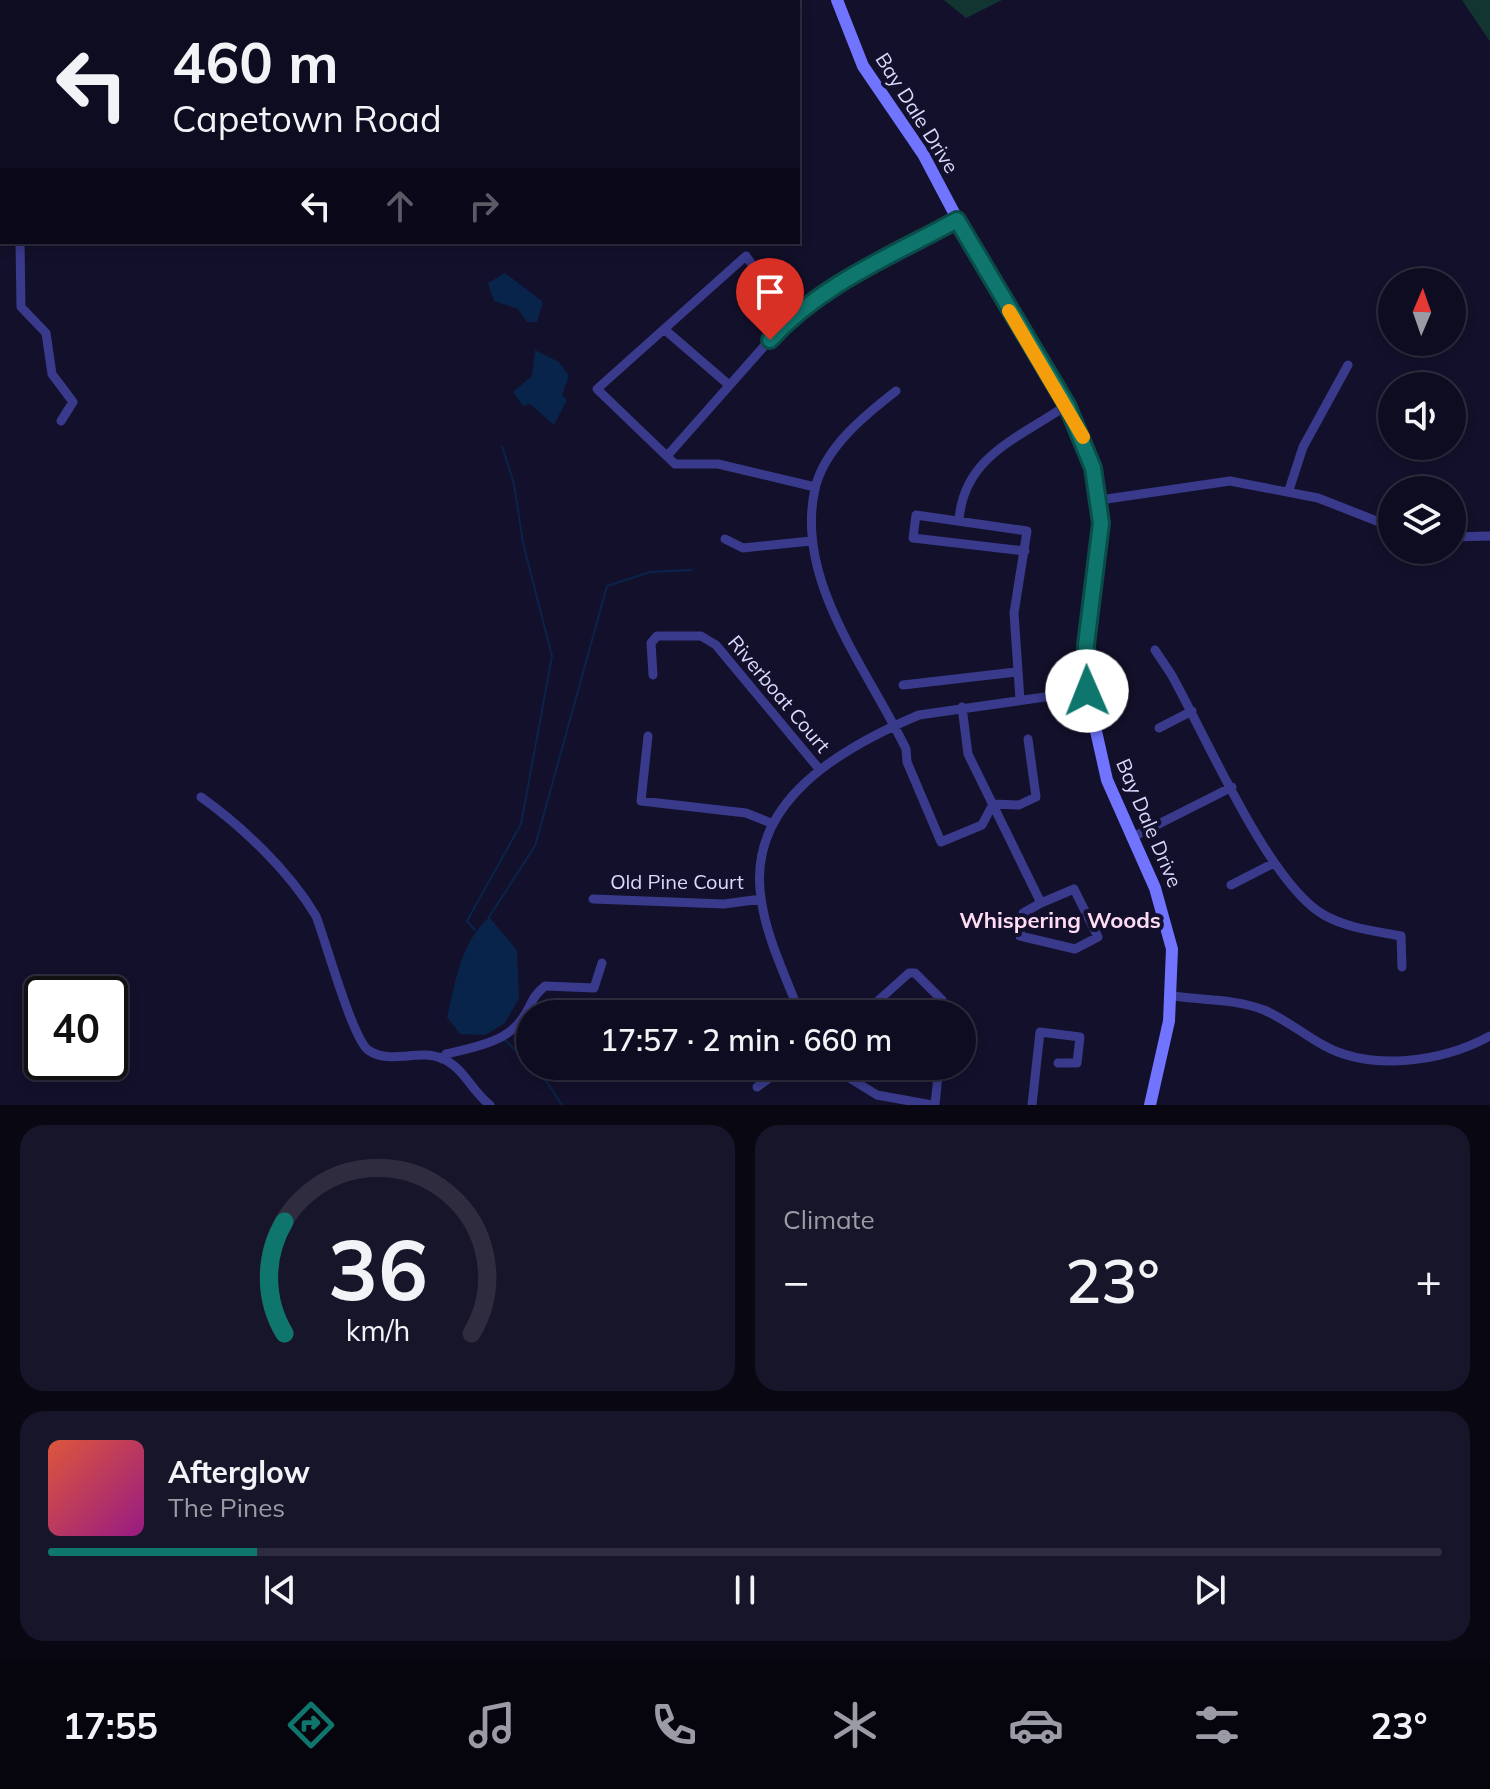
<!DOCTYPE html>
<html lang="en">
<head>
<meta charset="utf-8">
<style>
  :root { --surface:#0e0c20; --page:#171529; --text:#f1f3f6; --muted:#9b9ba5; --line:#2e2c3e; --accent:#0f766e }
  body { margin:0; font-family:Mulish,sans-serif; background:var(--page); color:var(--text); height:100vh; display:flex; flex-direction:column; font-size:30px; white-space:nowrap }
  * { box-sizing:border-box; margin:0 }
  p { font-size:26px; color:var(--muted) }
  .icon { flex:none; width:44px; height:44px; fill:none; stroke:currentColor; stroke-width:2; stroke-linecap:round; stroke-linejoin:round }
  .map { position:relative; height:1105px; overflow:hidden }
  .details { display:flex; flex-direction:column; gap:20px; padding:20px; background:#080712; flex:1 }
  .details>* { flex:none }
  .guide { position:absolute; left:0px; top:0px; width:800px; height:244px; box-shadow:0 4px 12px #0003,0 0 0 2px var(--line); background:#0e0c20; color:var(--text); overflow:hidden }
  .needle { width:52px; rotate:2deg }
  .fabs { position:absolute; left:1378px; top:268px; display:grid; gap:16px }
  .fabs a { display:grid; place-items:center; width:88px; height:88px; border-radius:50%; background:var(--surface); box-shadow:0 4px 12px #0003,0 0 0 2px var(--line); font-size:40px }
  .speed { position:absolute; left:24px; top:976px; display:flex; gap:16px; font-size:40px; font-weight:700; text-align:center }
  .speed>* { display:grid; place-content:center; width:104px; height:104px; border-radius:50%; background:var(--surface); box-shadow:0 4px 12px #0003,0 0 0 2px var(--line); line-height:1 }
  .speed .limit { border:4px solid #111; border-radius:12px; background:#fff; color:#111 }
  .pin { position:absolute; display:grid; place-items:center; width:68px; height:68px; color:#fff; margin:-82px -34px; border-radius:50% 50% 50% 0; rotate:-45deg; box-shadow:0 0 8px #0007 }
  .pin .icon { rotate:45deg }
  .me { position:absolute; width:88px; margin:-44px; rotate:359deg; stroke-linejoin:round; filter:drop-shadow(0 0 6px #0008) }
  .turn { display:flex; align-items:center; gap:28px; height:168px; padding:0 40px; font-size:36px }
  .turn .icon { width:104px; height:104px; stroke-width:2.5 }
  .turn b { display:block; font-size:56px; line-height:68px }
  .lanes { display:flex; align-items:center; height:76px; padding:0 40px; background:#0003; justify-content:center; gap:40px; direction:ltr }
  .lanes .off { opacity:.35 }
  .big { font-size:60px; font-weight:600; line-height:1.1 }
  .details .tile { flex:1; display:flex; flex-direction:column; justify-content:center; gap:12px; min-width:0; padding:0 28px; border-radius:24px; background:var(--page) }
  .details .dial { align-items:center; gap:0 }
  .dial svg { height:208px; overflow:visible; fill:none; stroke:var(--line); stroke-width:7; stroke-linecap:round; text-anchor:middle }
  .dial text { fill:var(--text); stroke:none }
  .song { display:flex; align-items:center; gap:24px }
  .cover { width:96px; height:96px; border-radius:12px; background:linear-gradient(135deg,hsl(10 70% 55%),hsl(310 70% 35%)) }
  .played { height:8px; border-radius:4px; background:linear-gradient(90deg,var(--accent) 15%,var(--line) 15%) }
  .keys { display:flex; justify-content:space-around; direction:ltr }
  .heat { display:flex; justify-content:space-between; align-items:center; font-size:44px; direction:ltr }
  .details .tiles { flex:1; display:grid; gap:20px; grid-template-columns:1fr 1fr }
  .tile:last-child { grid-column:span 2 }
  .trip { position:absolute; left:516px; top:1000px; width:460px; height:80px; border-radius:40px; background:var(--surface); box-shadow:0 4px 12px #0003,0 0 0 2px var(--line); font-weight:600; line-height:80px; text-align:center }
  .menu { display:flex; height:128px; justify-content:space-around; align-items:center; background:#06050d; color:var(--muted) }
  .menu .icon { width:56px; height:56px }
  .menu .current { color:var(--accent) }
  .menu b { font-size:36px; color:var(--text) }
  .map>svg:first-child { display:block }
  .green { fill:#133532 }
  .water { fill:#09244a }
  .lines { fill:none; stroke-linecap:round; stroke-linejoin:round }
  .stream { stroke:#09244a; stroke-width:2 }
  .street { stroke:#393a8b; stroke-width:9 }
  .secondary { stroke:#7074ff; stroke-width:12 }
  .route-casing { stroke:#0a4d48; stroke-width:20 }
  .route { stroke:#0f766e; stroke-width:14 }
  .slow { stroke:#f59e0b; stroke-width:14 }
  .labels { text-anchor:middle; stroke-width:8; stroke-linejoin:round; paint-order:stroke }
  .street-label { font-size:20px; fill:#dcd9ff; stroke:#13102b }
  .neighbourhood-label { font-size:22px; font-weight:bold; fill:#ffdbf4; stroke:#13102b }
</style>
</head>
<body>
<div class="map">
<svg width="1490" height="1105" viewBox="0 0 1490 1105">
  <rect width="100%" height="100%" fill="#13102b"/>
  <!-- green -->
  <path class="green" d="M 944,0 L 1002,0 L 966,18 Z
    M 1462,0 L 1490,0 L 1490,41 L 1489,40 Z"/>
  <!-- water -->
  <path class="water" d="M 505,273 L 543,302 L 537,322 L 527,322 L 518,309 L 494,301 L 488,283 Z
    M 535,350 L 559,362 L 569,376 L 562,395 L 567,400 L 554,425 L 530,404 L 523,406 L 513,392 L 532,376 Z
    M 489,917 L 517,950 L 519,998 L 505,1023 L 485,1035 L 460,1034 L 447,1017 C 456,981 460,944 489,917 Z"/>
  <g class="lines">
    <!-- stream -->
    <path class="stream" d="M 489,917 L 535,846 L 607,586 L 650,572 L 692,570
      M 475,930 L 467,921 L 521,824 L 552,656 L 523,543 L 514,484 L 502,446
      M 504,1039 L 530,1065
      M 531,1066 L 546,1081 L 562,1105"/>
    <!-- street -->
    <path class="street" d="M 1,0 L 2,19
      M 229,0 L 233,2
      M 373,2 L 375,0
      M 680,2 L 681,0
      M 20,242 L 21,307 L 46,333 L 52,374 L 73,402 L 61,421
      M 790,317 L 746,256 L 597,389 L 675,464 L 718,464 L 815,487
      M 664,329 L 729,385
      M 896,391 C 865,415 824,448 815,489 C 794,581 869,671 906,749 L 907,762 L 941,842 L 982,825 L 993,804
      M 667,456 L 790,317 L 831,287 L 957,220
      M 1289,490 L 1303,447 L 1348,365
      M 1100,500 L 1230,481 L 1318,498 L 1392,527
      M 959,520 C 964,456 1019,438 1067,405
      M 1452,537 L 1490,536
      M 725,539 L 743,548 L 811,541
      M 1155,650 L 1171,674 C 1205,734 1268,883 1324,915 C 1347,928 1375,931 1401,936 L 1402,967
      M 653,675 L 651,643 L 657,636 L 701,636 L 716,645 L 820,770
      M 903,685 L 1016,672
      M 1020,700 L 1014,613 L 1027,531 L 916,515 L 913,538 L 1025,551
      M 962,707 L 968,754 L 1041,903 L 1023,913 L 1020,936 L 1075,949 L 1098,937 L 1074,889 L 1041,903
      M 1159,728 L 1192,711
      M 648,736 L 641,801 L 746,813 L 771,823
      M 201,797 C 244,828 289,871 316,916 C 326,942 352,1037 368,1050 C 389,1065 418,1049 441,1058 C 464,1067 471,1091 490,1105
      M 993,804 L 1019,805 L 1036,797 L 1028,739
      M 1131,838 L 1232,787
      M 1231,885 L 1274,863
      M 593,899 L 724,904 L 761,899
      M 1172,996 C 1202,1000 1236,999 1264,1010 C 1285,1019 1303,1034 1323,1045 C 1371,1072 1443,1062 1490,1036
      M 800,1014 C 786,977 766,937 761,898 C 746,801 843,747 919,715 L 1087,691
      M 870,1014 L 870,1008 L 909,973 L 915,973 L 942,1000 L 943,1014
      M 442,1059 L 446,1054 C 472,1048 509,1042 524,1016 C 533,1002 531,998 545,986 L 594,988 L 602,963
      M 830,1066 L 877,1095 L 932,1105
      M 757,1087 L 786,1066
      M 935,1105 L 939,1066
      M 1032,1105 L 1040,1032 L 1080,1037 L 1077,1063 L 1058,1063"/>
    <!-- secondary -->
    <path class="secondary" d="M 837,0 L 863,66 L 923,154 L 980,262 L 1067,405 L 1093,468 L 1101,523 L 1086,645 L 1087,691 L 1107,780 L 1155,888 L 1172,949 L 1169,1021 L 1150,1105"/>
  </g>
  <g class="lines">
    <!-- route casing -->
    <g class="route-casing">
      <path id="route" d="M 770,340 C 821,284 891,256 957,220 L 1067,405 L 1093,468 L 1101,523 L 1086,645 L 1087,691"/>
    </g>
    <!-- route -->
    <use href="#route" class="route"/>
    <!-- slow -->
    <path class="slow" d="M 1009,311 L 1083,437"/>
  </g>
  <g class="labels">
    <!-- street labels -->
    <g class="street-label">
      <text transform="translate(917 113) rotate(58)" y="7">Bay Dale Drive</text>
      <text transform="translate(779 694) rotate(50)" y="7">Riverboat Court</text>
      <text transform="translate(1149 823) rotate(67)" y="7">Bay Dale Drive</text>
      <text x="677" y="889">Old Pine Court</text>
    </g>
    <!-- neighbourhood labels -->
    <g class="neighbourhood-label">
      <text x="1060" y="928">Whispering Woods</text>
    </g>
  </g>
</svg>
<div class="fabs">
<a><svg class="needle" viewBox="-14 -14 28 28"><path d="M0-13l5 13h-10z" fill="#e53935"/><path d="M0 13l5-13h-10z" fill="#9b9ba5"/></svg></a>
<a><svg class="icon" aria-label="sound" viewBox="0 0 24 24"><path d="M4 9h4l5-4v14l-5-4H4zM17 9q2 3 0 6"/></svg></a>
<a><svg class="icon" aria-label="layers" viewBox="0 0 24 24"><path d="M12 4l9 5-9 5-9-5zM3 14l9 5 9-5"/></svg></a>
</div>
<div class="speed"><div class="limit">40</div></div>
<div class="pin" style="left:770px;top:340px;background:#d93025"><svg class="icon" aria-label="arrive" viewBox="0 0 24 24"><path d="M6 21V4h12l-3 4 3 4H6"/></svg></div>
<svg class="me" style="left:1087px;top:691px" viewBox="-20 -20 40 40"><circle r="19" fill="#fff"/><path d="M0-13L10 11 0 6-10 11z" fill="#0f766e"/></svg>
<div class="trip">17:57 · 2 min · 660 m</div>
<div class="guide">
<div class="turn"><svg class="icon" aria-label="left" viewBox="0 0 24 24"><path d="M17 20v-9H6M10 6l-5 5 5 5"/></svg><div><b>460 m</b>Capetown Road</div></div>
<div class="lanes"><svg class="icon" aria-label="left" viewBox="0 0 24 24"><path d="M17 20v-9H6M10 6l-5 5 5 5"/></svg><svg class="icon off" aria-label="ahead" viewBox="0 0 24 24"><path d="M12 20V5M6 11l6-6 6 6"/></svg><svg class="icon off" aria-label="right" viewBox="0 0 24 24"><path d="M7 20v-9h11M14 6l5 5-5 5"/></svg></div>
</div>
</div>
<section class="details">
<div class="tiles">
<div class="tile dial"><svg viewBox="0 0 100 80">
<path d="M14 69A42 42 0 1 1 86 69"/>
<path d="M14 69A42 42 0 0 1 14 26" stroke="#0f766e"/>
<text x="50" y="56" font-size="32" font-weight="700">36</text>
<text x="50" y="72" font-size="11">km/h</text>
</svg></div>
<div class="tile"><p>Climate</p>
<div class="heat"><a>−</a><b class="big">23°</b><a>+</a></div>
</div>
<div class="tile">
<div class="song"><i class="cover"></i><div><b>Afterglow</b><p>The Pines</p></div></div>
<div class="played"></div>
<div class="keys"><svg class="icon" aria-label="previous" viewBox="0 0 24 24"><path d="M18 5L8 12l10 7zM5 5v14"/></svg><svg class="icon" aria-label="pause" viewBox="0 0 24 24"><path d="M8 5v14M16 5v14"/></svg><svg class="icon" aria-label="next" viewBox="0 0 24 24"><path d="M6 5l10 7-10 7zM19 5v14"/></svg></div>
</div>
</div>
</section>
<nav class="menu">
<b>17:55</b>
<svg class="icon current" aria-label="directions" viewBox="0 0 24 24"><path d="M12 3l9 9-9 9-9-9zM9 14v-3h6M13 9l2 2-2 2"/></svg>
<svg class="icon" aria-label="music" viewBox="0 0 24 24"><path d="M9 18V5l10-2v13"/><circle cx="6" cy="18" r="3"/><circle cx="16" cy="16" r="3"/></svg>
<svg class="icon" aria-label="phone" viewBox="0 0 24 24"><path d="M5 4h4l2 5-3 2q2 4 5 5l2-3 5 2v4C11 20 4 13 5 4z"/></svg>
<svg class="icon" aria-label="climate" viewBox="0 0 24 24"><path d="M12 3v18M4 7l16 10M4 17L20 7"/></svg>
<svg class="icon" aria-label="car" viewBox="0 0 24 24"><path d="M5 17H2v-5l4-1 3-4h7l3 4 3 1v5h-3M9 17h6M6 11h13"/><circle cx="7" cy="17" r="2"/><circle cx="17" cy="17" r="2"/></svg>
<svg class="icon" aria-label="filters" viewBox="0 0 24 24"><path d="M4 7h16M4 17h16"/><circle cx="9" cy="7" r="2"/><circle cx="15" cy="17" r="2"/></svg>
<b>23°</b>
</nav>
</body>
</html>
